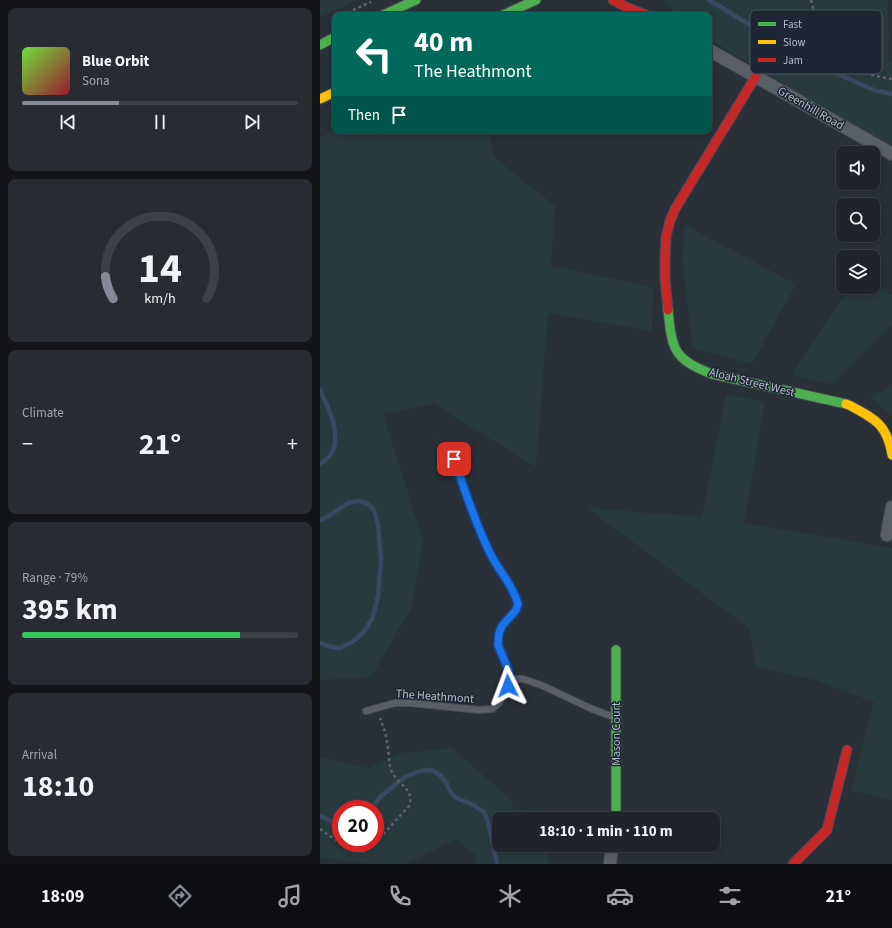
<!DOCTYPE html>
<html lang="en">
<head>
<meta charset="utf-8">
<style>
  :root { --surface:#20242a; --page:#282c32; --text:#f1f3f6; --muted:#a2a4a8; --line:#3d4147; --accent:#848b96 }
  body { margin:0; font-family:"Source Sans 3",sans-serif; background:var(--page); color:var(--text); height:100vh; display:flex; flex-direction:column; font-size:15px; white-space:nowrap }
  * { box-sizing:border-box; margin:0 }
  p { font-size:13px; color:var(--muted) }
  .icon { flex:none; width:22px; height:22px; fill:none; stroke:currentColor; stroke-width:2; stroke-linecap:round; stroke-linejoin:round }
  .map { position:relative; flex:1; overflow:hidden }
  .panel { display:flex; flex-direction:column; gap:8px; padding:8px; background:#121417; width:320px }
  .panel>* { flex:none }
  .guide { position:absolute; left:12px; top:12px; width:380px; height:122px; border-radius:8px; box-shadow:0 2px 6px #0003,0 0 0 1px var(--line); background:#00695c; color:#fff; overflow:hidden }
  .buttons { position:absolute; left:516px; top:146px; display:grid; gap:8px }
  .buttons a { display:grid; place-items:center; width:44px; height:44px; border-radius:8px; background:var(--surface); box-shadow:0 2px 6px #0003,0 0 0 1px var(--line); font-size:20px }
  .speed { position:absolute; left:12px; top:800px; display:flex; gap:8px; font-size:20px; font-weight:700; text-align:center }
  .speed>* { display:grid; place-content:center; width:52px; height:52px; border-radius:50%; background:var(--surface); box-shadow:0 2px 6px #0003,0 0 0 1px var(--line); line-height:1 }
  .speed .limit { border:6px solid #d22; background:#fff; color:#111 }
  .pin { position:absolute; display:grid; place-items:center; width:34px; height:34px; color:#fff; margin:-17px; border-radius:8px; box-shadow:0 2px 6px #0006 }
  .me { position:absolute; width:44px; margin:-22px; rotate:357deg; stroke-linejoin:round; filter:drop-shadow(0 0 3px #0008) }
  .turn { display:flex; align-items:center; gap:14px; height:84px; padding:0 16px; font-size:18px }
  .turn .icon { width:52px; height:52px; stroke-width:2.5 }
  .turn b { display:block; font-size:28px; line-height:34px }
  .then { display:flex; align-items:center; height:38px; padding:0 16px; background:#0003; gap:8px; font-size:15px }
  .big { font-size:30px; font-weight:700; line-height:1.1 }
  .panel .widget { flex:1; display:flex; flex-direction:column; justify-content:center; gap:6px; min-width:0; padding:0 14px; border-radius:8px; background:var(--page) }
  .panel .dial { align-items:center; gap:0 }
  .dial svg { height:104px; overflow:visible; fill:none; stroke:var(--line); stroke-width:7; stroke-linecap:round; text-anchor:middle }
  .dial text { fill:var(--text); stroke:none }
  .song { display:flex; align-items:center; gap:12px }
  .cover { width:48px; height:48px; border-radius:6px; background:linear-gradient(135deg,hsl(100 70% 55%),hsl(350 70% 35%)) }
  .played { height:4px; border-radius:2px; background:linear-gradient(90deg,var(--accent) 35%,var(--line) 35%) }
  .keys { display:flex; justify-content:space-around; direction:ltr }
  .heat { display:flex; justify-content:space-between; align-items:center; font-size:22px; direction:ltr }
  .charge { height:6px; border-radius:3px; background:linear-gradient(90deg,#34c759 79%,var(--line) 0) }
  .trip { position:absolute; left:172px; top:812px; width:228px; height:40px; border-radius:8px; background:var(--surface); box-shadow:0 2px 6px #0003,0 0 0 1px var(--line); font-weight:700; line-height:40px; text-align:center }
  .menu { display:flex; height:64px; justify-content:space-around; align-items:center; background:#0d0e11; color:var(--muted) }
  .menu .icon { width:28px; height:28px }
  .menu .selected { color:var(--accent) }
  .menu b { font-size:18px; color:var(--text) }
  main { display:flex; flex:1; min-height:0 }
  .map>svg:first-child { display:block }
  .green { fill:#273a3e; fill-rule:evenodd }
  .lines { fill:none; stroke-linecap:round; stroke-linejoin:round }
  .stream { stroke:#384963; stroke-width:4.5 }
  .lane-casing { stroke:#484c53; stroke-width:8 }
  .street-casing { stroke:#484c53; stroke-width:14 }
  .fast-casing { stroke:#484c53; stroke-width:11 }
  .slow-casing { stroke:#484c53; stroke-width:11 }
  .jam-casing { stroke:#484c53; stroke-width:11 }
  .path { stroke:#5d636a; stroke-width:2.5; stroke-dasharray:3 3; stroke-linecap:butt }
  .lane { stroke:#5a5e66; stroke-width:6 }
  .street { stroke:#5a5e66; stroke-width:12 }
  .fast { stroke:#4caf50; stroke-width:9 }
  .slow { stroke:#ffc107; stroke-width:9 }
  .jam { stroke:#c62828; stroke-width:9 }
  .route-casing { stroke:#114b97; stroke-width:10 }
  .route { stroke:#1a73e8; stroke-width:7 }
  .labels { text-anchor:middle; stroke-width:3; stroke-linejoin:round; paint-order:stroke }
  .street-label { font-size:12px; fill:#b4bcc9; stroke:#1d2633 }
  .key { fill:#1d2633; stroke:#4a5360; stroke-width:1 }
  .key-label { font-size:11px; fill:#b4bcc9 }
</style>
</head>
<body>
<main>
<section class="panel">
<div class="widget">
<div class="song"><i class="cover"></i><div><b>Blue Orbit</b><p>Sona</p></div></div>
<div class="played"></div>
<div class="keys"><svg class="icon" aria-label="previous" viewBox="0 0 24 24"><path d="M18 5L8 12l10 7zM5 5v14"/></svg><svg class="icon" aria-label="pause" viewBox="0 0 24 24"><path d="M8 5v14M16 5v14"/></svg><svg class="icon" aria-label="next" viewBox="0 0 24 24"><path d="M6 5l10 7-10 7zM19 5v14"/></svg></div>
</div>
<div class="widget dial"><svg viewBox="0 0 100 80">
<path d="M14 69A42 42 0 1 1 86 69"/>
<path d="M14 69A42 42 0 0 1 8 52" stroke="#848b96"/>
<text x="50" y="56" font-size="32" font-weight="700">14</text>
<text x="50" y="72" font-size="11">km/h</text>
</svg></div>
<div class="widget"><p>Climate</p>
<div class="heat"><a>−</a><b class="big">21°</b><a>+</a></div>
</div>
<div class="widget"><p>Range · 79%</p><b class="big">395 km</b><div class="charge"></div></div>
<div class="widget"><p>Arrival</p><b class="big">18:10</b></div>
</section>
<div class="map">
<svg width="572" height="864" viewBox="0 0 572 864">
  <rect width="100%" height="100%" fill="#2a3038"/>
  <!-- green -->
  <path class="green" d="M 0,0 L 38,0 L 0,17 Z
    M 343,0 L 568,0 L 569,62 L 572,61 L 572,146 L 501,106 L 389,39 L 389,15 L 357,15 Z
    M 15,130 L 15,131 L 169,131 L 174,157 L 235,206 L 231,266 L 333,287 L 332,331 L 228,313 L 216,467 L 114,404 L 63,414 L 103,540 L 92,607 L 51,677 L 0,680 L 0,138 Z
    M 365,225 L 476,284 L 432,364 L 373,348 L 362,259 Z
    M 553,284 L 572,295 L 572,325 L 511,384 L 472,375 L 530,287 L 553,287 Z
    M 572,384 L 572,416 L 550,398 Z
    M 406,394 L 445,402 L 424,523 L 572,548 L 572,800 L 531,790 L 554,702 L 494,680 L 435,666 L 430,629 L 267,508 L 382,517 Z
    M 132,748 L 193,801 L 192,809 L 234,812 L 233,819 L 179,819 L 179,845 L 230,845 L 228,864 L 156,864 L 154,854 L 137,839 L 85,864 L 49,864 L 0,857 L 0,757 L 49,768 L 81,753 ZM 21,809 L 55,809 L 55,843 L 21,843 Z"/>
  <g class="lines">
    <!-- stream -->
    <path class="stream" d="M 389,0 L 440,31 L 522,76 L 554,90 L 572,94
      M 0,390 C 8,407 19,428 14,448 C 12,455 6,460 0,464
      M 0,520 L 7,517 L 28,503 L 39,501 L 48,504 L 54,510 L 58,524 L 61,560 L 58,597 L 52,619 L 43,633 L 32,642 L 20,648 L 12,647 L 0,643
      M 53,809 L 54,805 L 61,796 L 85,777 L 100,771 L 112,770 L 120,775 L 126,782 L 130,791 L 135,797 L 155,806 L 164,812 L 168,822 L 177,864
      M 0,816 L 7,819 L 21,828"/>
    <!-- lane casing -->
    <g class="lane-casing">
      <path id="lane" d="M 134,459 C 145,491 155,523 170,553 C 178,570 193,585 198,603 C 194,614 187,618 182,627 C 172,641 184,656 188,669 C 189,672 190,676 190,679
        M 46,711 L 75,703 L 90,703 L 159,710 L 172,709 L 179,703 L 190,679 L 203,679 L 221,685 L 272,709 L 294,717"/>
    </g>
    <!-- street casing -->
    <g class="street-casing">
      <path id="street" d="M 389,50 L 572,154
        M 567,535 L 572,507
        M 290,864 L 292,845"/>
    </g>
    <!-- fast casing -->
    <g class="fast-casing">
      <path id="fast" d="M 63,15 L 96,0
        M 183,15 L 216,0
        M 0,45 L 15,37
        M 348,310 C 352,349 353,359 392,374 L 526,404
        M 296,650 L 296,819"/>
    </g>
    <!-- slow casing -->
    <g class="slow-casing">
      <path id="slow" d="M 0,99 L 15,92
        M 526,404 L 529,405 C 555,419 567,424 572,455"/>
    </g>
    <!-- jam casing -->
    <g class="jam-casing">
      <path id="jam" d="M 293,0 L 308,8 L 326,15
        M 348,310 L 345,278 L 345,257 L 346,237 L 350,221 L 355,209 L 372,181 L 436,76
        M 473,864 L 507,830 L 527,750"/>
    </g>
    <!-- path -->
    <path class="path" d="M 491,0 C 494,10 495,20 499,30 C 512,60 541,75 572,79
      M 22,15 L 51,2
      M 0,829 C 9,835 31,853 42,852 C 48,852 51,847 55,843
      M 55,843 L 89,806 C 95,789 78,785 72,772 C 68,763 69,751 67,742 C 66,733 63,726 60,718"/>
    <!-- lane -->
    <use href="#lane" class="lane"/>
    <!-- street -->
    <use href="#street" class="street"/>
    <!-- fast -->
    <use href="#fast" class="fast"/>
    <!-- slow -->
    <use href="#slow" class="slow"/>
    <!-- jam -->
    <use href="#jam" class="jam"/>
  </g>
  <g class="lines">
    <!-- route casing -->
    <g class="route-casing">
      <path id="route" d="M 134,459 C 145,491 155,523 170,553 C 178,570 193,585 198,604 L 196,610 L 182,626 L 179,633 L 178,645 L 188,669 L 190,679 L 188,686"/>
    </g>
    <!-- route -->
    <use href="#route" class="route"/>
  </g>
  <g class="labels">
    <!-- street labels -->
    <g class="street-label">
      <text transform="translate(491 108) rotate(30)" y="4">Greenhill Road</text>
      <text transform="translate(432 382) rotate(14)" y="4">Aloah Street West</text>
      <text transform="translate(115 696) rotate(4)" y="4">The Heathmont</text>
      <text transform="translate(296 734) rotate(-90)" y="4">Mason Court</text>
    </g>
  </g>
  <!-- legend -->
  <rect x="430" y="10" width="132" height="64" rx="6" class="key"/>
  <rect x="438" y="22" width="18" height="4" fill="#4caf50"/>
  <rect x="438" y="40" width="18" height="4" fill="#ffc107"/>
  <rect x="438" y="58" width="18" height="4" fill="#c62828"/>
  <g class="key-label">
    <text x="463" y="28">Fast</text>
    <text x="463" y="46">Slow</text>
    <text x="463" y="64">Jam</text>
  </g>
</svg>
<div class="buttons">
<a><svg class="icon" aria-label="sound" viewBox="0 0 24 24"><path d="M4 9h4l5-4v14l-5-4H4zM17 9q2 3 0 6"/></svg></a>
<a><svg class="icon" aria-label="search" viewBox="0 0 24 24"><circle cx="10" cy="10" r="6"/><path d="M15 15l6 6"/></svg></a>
<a><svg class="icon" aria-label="layers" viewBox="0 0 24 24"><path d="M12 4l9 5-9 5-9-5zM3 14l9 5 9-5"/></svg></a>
</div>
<div class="speed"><div class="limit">20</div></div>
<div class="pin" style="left:134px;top:459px;background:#d93025"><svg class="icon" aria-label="arrive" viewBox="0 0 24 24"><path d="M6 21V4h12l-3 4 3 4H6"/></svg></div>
<svg class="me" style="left:188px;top:686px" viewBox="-20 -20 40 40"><path d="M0-17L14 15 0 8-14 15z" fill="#1a73e8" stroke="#fff" stroke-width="4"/></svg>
<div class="trip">18:10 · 1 min · 110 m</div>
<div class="guide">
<div class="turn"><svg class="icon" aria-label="left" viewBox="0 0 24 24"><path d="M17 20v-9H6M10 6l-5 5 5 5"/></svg><div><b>40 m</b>The Heathmont</div></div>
<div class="then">Then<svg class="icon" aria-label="arrive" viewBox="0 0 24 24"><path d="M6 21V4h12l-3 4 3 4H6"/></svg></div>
</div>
</div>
</main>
<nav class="menu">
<b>18:09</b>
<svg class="icon selected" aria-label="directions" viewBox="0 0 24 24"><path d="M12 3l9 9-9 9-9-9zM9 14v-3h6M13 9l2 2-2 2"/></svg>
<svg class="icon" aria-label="music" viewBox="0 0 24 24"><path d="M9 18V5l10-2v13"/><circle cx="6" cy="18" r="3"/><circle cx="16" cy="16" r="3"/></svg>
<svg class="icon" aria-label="phone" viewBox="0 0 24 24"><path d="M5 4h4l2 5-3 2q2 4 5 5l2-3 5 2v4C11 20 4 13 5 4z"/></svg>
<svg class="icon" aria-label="climate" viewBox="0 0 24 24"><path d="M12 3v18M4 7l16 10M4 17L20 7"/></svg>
<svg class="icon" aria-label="car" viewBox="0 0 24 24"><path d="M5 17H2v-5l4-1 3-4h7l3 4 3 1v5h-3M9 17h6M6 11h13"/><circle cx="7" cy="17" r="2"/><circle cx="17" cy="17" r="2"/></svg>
<svg class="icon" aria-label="filters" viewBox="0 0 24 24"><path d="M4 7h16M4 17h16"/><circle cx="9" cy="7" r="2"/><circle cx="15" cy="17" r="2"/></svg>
<b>21°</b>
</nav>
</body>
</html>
